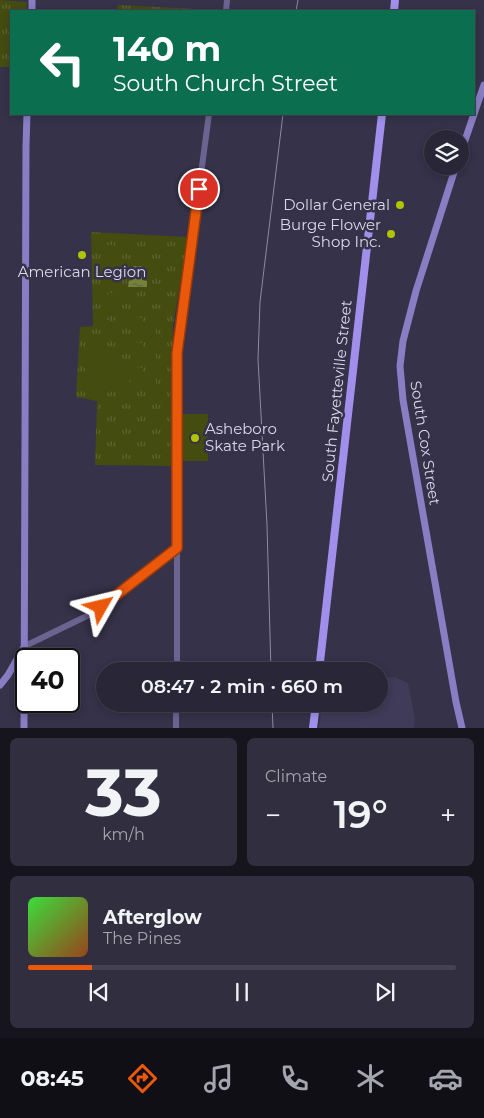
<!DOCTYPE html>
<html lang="en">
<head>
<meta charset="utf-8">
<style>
  :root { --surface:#282637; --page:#302e3f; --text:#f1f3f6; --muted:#a5a5ad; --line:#444352; --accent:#ea580c }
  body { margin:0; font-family:Montserrat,sans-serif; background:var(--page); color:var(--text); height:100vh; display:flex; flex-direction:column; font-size:19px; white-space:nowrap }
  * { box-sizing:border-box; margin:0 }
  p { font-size:16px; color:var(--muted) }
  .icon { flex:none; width:28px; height:28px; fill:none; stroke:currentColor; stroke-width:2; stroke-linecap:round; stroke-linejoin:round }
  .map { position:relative; height:728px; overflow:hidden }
  .panel { display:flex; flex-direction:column; gap:10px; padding:10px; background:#16151e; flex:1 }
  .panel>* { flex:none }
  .top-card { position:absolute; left:10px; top:10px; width:465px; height:105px; border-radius:0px; box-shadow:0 2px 8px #0003,0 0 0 1px var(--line); background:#0b6e4f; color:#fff; overflow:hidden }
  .fabs { position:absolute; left:424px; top:130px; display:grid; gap:10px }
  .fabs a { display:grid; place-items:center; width:45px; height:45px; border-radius:50%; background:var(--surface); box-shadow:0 2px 8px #0003,0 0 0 1px var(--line); font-size:25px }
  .speed { position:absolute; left:15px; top:648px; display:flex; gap:10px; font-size:25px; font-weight:700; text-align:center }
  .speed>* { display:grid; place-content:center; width:65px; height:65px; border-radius:50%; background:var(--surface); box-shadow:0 2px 8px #0003,0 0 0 1px var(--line); line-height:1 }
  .speed .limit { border:2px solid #111; border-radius:8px; background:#fff; color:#111 }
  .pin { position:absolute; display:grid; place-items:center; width:42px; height:42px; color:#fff; margin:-21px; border:2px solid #fff; border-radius:50%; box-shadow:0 1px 5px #0007 }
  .me { position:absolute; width:55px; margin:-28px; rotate:53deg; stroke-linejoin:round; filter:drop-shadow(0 0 4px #0008) }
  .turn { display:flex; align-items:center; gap:18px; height:105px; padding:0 20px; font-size:22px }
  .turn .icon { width:65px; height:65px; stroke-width:2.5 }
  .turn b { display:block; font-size:35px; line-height:42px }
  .big { font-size:38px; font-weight:600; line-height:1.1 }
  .panel .card { flex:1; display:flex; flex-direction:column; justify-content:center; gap:8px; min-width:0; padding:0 18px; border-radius:8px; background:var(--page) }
  .panel .dial { align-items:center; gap:0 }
  .dial b { font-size:65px; line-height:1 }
  .song { display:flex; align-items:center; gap:15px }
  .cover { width:60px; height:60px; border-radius:8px; background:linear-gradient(135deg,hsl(120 70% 55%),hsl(20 70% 35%)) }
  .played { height:5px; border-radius:2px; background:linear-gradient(90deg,var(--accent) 15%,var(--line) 15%) }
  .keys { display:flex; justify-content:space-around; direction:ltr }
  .heat { display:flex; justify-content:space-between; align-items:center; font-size:28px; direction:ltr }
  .panel .tiles { flex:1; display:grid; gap:10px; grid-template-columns:1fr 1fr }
  .card:last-child { grid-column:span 2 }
  .trip { position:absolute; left:96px; top:662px; width:292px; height:50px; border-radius:25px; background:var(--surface); box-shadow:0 2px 8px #0003,0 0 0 1px var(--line); font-weight:600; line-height:50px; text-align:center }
  .dock { display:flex; height:80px; justify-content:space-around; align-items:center; background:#100f16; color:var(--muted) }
  .dock .icon { width:35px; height:35px }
  .dock .on { color:var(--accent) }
  .dock b { font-size:22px; color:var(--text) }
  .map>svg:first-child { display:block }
  .built { fill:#3f3b58 }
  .park { fill:url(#park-tufts) }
  .pitch { fill:#444c10 }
  .water { fill:url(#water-ripples) }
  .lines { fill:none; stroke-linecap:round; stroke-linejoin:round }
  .tertiary { stroke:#6b6491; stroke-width:6 }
  .secondary { stroke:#897dc4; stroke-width:7 }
  .primary { stroke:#a090eb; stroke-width:8 }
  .rail { stroke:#8d8b9e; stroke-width:1 }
  .route-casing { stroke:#983908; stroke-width:12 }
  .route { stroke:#ea580c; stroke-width:9 }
  .poi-dot { fill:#b0c500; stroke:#353249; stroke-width:2 }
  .labels { text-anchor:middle; stroke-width:5; stroke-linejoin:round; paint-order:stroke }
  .poi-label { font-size:15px; fill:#dad9e8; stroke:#353249; text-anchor:end }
  .street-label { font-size:15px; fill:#dad9e8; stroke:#353249 }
</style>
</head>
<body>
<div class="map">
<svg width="484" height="728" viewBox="0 0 484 728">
  <defs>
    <pattern id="park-tufts" width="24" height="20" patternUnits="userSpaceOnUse" patternTransform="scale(1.25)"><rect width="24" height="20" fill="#444c10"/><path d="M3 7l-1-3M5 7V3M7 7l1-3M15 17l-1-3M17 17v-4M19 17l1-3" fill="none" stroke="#5e6533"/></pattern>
    <pattern id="water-ripples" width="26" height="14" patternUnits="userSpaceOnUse" patternTransform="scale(1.25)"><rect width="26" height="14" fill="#76813c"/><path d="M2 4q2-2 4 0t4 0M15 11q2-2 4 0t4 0" fill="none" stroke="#616740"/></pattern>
  </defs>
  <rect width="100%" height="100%" fill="#353249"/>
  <!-- built -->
  <path class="built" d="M 394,677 L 408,683 L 415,719 L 414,728 L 319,728 L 322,704 L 380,704 L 380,678 Z"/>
  <!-- park -->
  <path class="park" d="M 0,0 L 27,2 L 26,11 L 11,11 L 11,67 L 0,67 Z
    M 118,5 L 218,10 L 217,11 L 117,11 Z
    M 91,232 L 188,237 L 173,326 L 172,368 L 173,412 L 172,466 L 95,465 L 97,401 L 76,397 L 80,327 L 93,326 Z"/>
  <!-- pitch -->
  <path class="pitch" d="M 100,245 L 114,245 L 114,253 L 100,253 Z
    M 101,257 L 113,257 L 113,268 L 101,268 Z
    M 108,293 L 116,293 L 116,309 L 108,309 Z
    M 154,297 L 154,304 L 136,304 L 136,298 Z
    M 136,318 L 143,318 L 143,334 L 136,334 Z
    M 148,318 L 156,318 L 156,334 L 148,334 Z
    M 101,320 L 109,320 L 109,336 L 101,336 Z
    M 114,320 L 122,320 L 122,336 L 114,336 Z
    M 88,343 C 117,347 131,361 130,391 L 87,392 L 83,388 Z
    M 136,343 L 143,343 L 143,359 L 136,359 Z
    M 148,343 L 156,343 L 156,359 L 148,359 Z
    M 136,368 L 143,368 L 143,384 L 136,384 Z
    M 148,368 L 156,368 L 156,384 L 148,384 Z
    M 182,414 L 208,414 L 208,461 L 182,461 Z"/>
  <!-- water -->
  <path class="water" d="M 133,266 L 142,266 L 142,280 L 147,281 L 147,287 L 128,287 L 129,281 L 133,280 Z"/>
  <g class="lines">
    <!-- tertiary -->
    <path class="tertiary" d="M 226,11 L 227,0
      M 25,646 L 93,613 L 177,548
      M 177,671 L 177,353 L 209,114
      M 176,728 L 176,704"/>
    <!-- secondary -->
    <path class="secondary" d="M 32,11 L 32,0
      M 474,114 L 484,85
      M 460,155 L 474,114
      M 456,166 L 416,291 L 403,341 L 400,366 L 403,400 L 456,702 L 462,728
      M 0,685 L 8,675 L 24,647
      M 24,728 L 26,146 L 27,114"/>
    <!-- primary -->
    <path class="primary" d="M 394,11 L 395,0
      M 319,671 L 382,114
      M 313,728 L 316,704"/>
    <!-- rail -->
    <path class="rail" d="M 296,11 L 298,0
      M 271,671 L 267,525 L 258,359 L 260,302 L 283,114
      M 272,704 L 273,728"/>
  </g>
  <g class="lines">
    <!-- route casing -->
    <g class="route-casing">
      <path id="route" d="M 101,607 L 177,548 L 177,353 L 199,189"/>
    </g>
    <!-- route -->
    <use href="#route" class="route"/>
  </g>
  <!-- markers -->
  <g class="poi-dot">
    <circle cx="400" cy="205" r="5"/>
    <circle cx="391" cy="234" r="5"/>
    <circle cx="82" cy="255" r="5"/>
    <circle cx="195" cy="438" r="5"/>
  </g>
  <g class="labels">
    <!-- poi labels -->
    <g class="poi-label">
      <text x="390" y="210">Dollar General</text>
      <text x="381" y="230">Burge Flower<tspan x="381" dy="17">Shop Inc.</tspan></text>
      <text x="82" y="277" text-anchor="middle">American Legion</text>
      <text x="205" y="434" text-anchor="start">Asheboro<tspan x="205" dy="17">Skate Park</tspan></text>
    </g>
    <!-- street labels -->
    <g class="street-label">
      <text transform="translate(337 391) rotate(-84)" y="5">South Fayetteville Street</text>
      <text transform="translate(425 443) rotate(81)" y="5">South Cox Street</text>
    </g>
  </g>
</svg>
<div class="fabs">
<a><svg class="icon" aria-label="layers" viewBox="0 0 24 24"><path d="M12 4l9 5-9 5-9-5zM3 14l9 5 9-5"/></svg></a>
</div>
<div class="speed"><div class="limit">40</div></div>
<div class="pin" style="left:199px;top:189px;background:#d93025"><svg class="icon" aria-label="arrive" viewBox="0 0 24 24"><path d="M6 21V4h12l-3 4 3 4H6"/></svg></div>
<svg class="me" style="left:101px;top:607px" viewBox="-20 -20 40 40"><path d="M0-17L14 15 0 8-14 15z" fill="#ea580c" stroke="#fff" stroke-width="4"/></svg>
<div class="trip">08:47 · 2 min · 660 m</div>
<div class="top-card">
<div class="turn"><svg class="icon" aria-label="left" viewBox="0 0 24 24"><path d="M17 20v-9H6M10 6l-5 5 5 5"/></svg><div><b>140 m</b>South Church Street</div></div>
</div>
</div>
<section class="panel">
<div class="tiles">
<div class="card dial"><b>33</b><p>km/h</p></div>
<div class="card"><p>Climate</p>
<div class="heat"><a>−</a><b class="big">19°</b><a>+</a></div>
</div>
<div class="card">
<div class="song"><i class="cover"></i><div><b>Afterglow</b><p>The Pines</p></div></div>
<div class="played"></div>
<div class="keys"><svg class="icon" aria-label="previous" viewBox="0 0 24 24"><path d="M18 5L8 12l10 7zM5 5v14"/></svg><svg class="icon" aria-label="pause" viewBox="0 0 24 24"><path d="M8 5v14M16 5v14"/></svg><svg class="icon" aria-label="next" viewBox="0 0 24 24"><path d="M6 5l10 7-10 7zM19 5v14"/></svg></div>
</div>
</div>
</section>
<nav class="dock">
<b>08:45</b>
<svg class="icon on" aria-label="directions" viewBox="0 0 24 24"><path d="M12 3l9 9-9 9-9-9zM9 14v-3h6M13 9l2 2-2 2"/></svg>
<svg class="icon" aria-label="music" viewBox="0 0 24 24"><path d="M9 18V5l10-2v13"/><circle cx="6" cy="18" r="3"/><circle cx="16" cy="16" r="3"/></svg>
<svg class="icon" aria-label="phone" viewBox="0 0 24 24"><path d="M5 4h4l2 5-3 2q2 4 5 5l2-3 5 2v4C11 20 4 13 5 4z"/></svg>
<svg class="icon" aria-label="climate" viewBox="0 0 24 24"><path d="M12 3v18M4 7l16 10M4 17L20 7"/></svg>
<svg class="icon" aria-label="car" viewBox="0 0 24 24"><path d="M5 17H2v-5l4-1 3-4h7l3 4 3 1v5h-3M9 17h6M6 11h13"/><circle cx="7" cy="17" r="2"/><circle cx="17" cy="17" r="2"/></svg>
</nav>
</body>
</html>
